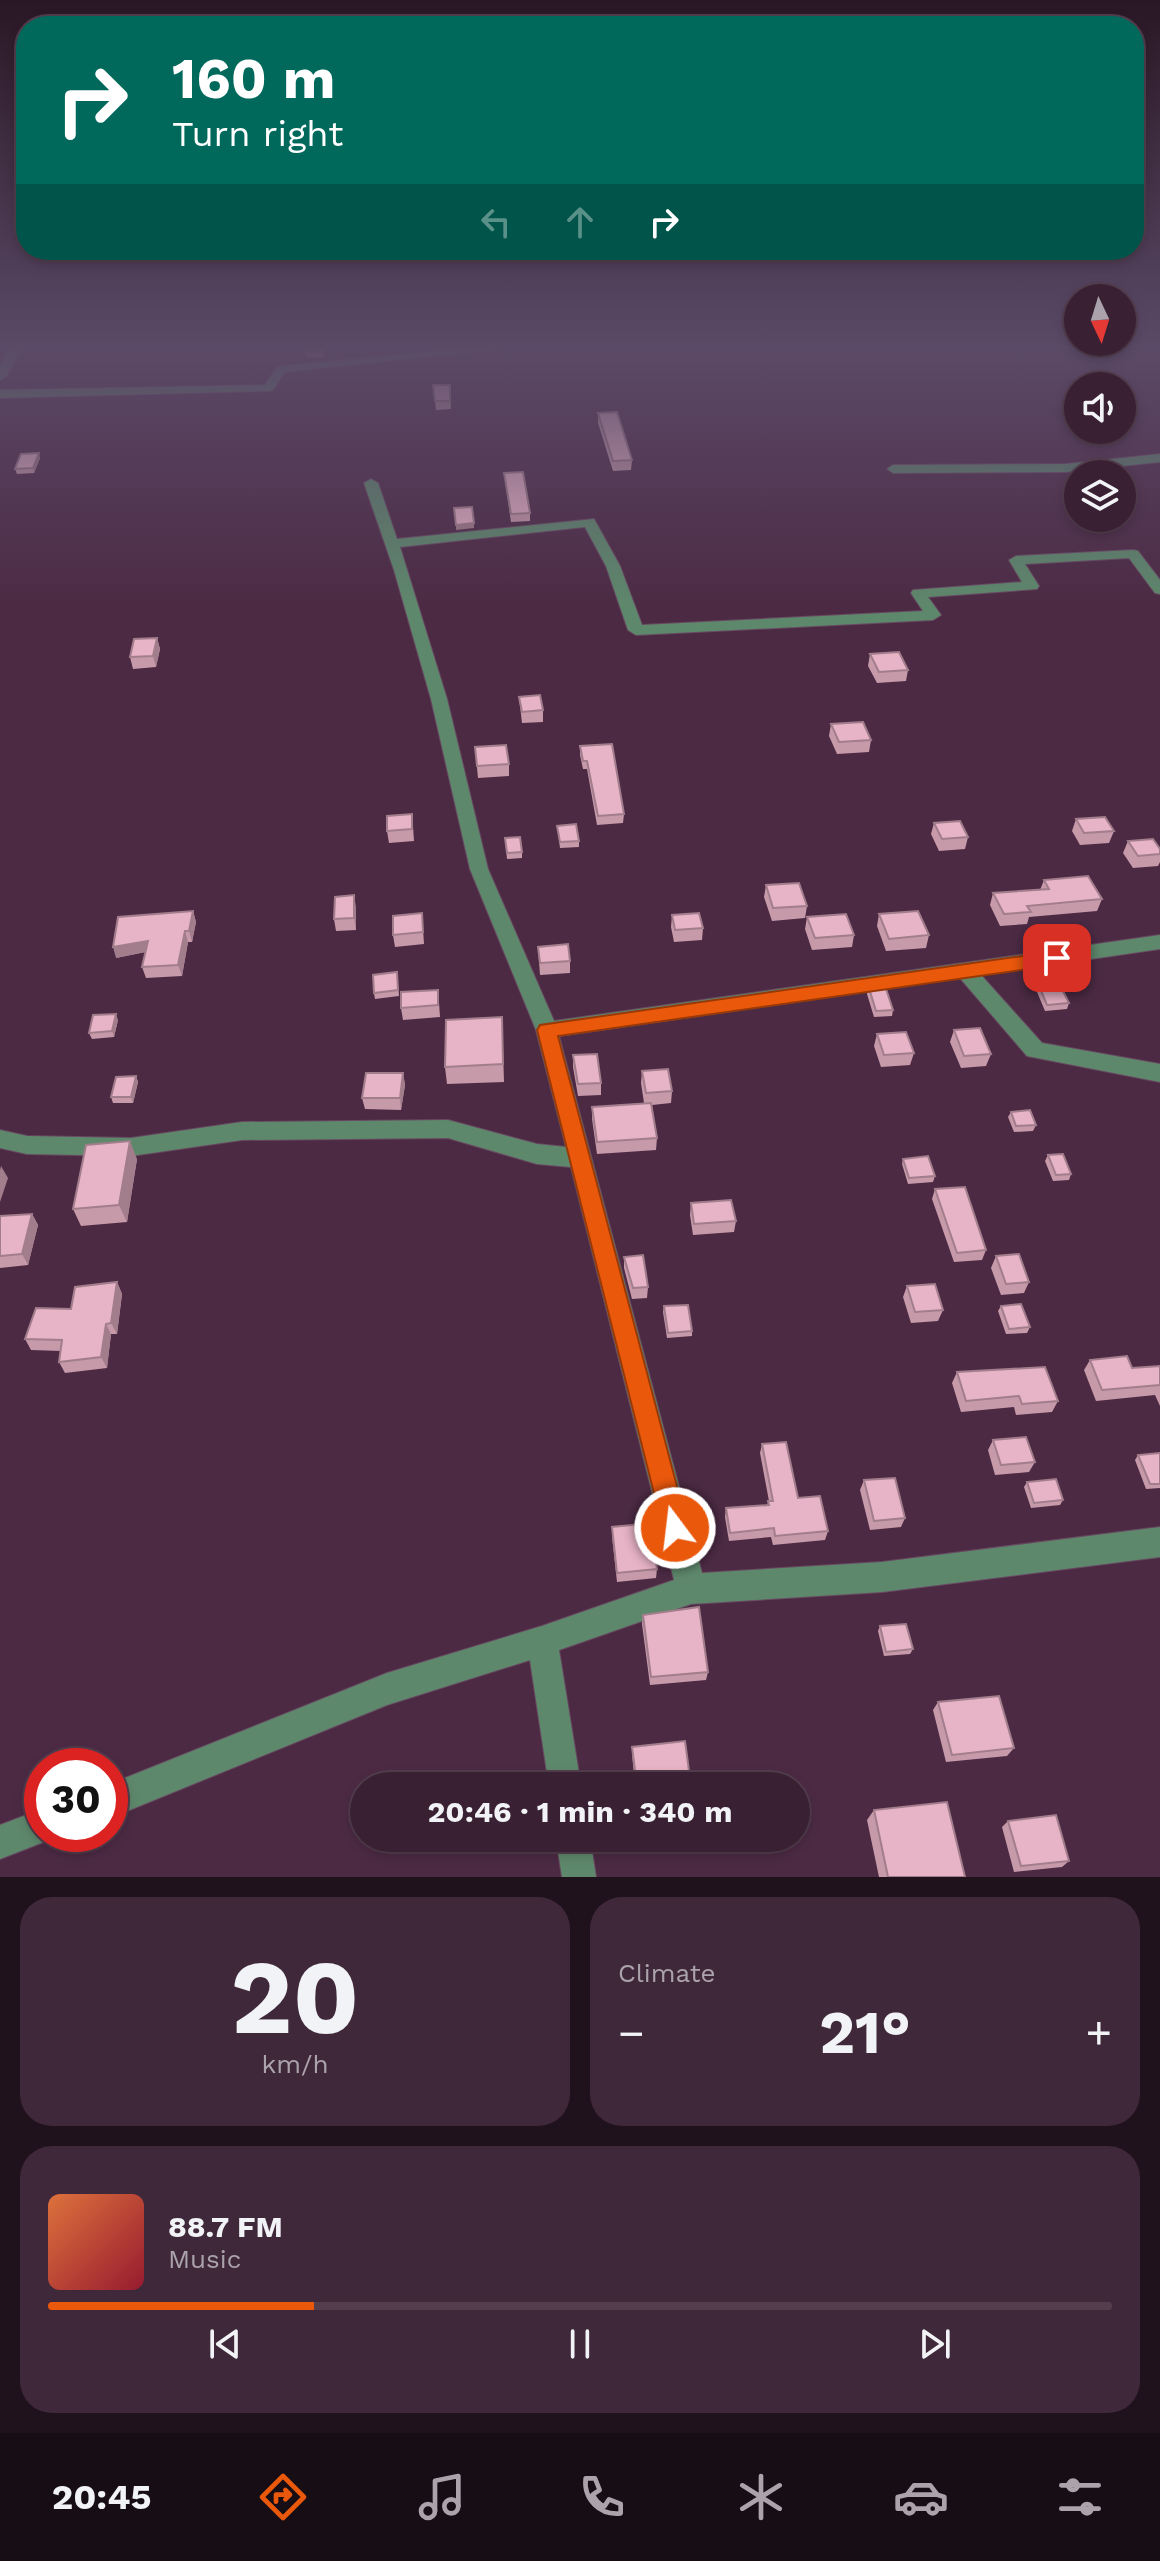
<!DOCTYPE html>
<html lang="en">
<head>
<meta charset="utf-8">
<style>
  :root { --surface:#392033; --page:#40283b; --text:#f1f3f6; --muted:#aba3ac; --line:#533e4e; --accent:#ea580c }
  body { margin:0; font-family:"Work Sans",sans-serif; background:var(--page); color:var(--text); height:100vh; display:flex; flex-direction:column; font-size:30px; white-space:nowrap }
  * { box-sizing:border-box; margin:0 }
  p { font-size:26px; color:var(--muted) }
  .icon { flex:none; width:44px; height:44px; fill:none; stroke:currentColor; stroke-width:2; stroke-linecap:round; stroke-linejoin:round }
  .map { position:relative; height:1877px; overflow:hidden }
  .details { display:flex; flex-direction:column; gap:20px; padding:20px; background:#1f121c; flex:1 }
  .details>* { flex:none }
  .guide { position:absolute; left:16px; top:16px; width:1128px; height:244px; border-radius:32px; box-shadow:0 4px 12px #0003,0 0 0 2px var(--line); background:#00695c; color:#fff; overflow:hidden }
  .needle { width:52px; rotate:176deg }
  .controls { position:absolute; left:1064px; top:284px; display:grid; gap:16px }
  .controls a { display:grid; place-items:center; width:72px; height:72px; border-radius:50%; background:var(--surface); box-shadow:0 4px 12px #0003,0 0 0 2px var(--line); font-size:40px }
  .speed { position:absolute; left:24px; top:1748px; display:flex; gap:16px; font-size:40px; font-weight:700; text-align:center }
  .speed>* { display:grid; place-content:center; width:104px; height:104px; border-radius:50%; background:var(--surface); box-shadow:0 4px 12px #0003,0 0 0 2px var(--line); line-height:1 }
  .speed .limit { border:12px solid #d22; background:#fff; color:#111 }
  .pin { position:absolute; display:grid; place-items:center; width:68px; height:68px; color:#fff; margin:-34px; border-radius:16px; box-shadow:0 4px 12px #0006 }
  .me { position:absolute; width:88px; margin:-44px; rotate:345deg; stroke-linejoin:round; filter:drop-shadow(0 0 6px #0008) }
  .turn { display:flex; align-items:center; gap:28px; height:168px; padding:0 24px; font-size:36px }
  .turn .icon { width:104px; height:104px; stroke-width:2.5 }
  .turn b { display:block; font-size:56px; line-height:68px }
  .lanes { display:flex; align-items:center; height:76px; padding:0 24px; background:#0003; justify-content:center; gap:40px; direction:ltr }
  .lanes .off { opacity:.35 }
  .big { font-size:60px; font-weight:700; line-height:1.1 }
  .details .widget { flex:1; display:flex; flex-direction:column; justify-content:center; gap:12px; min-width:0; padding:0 28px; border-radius:32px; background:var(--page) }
  .details .dial { align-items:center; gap:0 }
  .dial b { font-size:104px; line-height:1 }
  .song { display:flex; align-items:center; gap:24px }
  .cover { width:96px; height:96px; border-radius:12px; background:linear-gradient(135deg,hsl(20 70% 55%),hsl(350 70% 35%)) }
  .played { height:8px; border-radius:4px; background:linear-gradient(90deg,var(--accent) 25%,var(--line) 25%) }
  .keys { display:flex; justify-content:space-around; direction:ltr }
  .heat { display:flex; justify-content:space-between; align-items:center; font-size:44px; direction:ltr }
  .details .tiles { flex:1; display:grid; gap:20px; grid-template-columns:1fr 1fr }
  .widget:last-child { grid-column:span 2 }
  .trip { position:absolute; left:350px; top:1772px; width:460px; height:80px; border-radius:40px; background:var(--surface); box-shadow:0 4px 12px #0003,0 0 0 2px var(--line); font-weight:700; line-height:80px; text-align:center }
  .tabs { display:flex; height:128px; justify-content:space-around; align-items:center; background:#170d14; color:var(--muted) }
  .tabs .icon { width:56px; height:56px }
  .tabs .current { color:var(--accent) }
  .tabs b { font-size:36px; color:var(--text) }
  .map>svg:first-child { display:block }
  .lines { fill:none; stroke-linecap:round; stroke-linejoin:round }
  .minor-casing { stroke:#684961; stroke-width:2 }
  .minor { fill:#5e886c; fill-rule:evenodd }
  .wall { fill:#c79aaa }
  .shaded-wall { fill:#a27d8b }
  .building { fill:#e7b3c6; stroke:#a27d8b; stroke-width:2 }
  .route { fill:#ea580c; stroke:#983908; stroke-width:2 }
</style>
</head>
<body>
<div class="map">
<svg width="1160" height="1877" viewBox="0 0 1160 1877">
  <rect width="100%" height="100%" fill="#4c2a44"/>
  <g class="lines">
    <!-- minor casing -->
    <g class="minor-casing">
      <path id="minor" d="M 11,345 L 22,345 L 6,377 L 0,380 L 0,366 Z
        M 497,345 L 541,345 L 285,372 L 273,390 L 269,391 L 0,398 L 0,390 L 265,385 L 277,367 L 281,366 Z
        M 1160,454 L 1160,462 L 1066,472 L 893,473 L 887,469 L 893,465 L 1066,464 Z
        M 371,479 L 378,483 L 397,539 L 594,519 L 620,566 L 642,625 L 923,611 L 911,593 L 913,590 L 1022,582 L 1009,560 L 1016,556 L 1133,550 L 1138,551 L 1160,580 L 1160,594 L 1155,593 L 1129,558 L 1025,564 L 1039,586 L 1037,589 L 928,597 L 941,615 L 933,620 L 636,635 L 628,630 L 606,566 L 585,527 L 400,547 L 447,699 L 488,869 L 554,1021 L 1160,935 L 1160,949 L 981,975 L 1042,1043 L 1160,1064 L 1160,1082 L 1027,1056 L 960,978 L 559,1036 L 702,1573 L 882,1562 L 1160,1527 L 1160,1557 L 882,1592 L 691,1604 L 559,1650 L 581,1786 L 549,1786 L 530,1660 L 387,1705 L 110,1818 L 110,1784 L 387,1673 L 542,1626 L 674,1580 L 571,1167 L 537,1164 L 448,1138 L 242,1140 L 131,1156 L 27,1154 L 0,1148 L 0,1130 L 27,1136 L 131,1138 L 242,1122 L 448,1120 L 537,1144 L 566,1147 L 536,1030 L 470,869 L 431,699 L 394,570 L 364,483 Z
        M 42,1809 L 42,1834 L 55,1834 L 54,1838 L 0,1859 L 0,1825 Z
        M 556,1838 L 590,1838 L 596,1877 L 562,1877 Z"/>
    </g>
    <!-- minor -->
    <use href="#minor" class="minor"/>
  </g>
  <!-- wall -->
  <path class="wall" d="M 306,345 L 326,345 L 324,357 L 306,358 L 305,351 Z
    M 882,345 L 901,345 L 900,347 L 883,347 Z
    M 433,385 L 450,385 L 451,409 L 436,410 Z
    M 598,413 L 632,460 L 631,470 L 613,471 L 598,423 Z
    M 40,458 L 34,473 L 17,474 L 15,469 Z
    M 504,473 L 530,513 L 530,521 L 511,522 Z
    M 157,638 L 160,649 L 156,667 L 133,669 L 130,657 Z
    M 870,654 L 908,670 L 906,681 L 877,683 L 868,666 Z
    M 519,697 L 543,710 L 543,722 L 522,723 Z
    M 831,724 L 871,740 L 869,752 L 837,754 L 829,736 Z
    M 580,746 L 624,814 L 623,823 L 597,825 L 587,769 L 583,769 L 580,755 Z
    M 475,747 L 509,764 L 509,776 L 478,778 Z
    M 1076,819 L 1114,831 L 1109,843 L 1080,845 L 1072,831 Z
    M 934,823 L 968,837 L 965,849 L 939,851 L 931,834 Z
    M 413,826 L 414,841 L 389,843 L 387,831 Z
    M 557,826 L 579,841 L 579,847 L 560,848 Z
    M 505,838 L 522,852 L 522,858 L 507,859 Z
    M 1128,841 L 1160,849 L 1160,862 L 1158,866 L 1133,868 L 1123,853 Z
    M 1044,880 L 1102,899 L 1097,911 L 1029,917 L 1027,924 L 1000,926 L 990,905 L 993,893 L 1040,890 Z
    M 766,885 L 807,906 L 805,918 L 772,921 L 764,897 Z
    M 356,907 L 356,930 L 336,931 L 334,919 Z
    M 193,911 L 196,922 L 192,942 L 188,942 L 182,976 L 146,978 L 142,967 L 145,952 L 116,958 Z
    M 422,913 L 424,944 L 395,947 L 393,935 Z
    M 879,914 L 929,935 L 926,948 L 886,951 L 877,926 Z
    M 672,915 L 703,928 L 702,940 L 674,942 L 671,927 Z
    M 807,917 L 854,935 L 852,947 L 812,950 L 805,929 Z
    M 538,947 L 570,961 L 570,973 L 540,975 Z
    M 397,972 L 399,996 L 375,999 L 374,993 Z
    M 1039,986 L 1069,1003 L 1067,1009 L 1045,1011 L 1037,992 Z
    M 869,988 L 893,1010 L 892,1016 L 874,1017 L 867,994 Z
    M 439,1002 L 440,1017 L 403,1020 L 401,1008 Z
    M 502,1017 L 504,1082 L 447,1084 L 445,1067 Z
    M 118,1020 L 114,1037 L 92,1039 L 89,1033 Z
    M 954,1030 L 991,1054 L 986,1066 L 961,1068 L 950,1042 Z
    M 877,1034 L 914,1053 L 910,1065 L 881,1067 L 874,1046 Z
    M 573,1055 L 601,1083 L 601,1095 L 578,1096 L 573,1067 Z
    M 642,1071 L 672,1091 L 671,1103 L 652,1105 L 657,1138 L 656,1150 L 597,1154 L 592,1119 L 592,1107 L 644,1103 L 641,1083 Z
    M 403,1073 L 405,1085 L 401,1110 L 365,1109 L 362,1098 Z
    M 136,1076 L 138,1082 L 133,1103 L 113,1103 L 111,1097 Z
    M 1011,1112 L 1036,1125 L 1033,1131 L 1014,1132 L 1008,1117 Z
    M 1048,1155 L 1071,1174 L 1069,1180 L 1053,1181 L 1045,1161 Z
    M 137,1159 L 127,1222 L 81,1226 L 73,1209 Z
    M 903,1159 L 935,1176 L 933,1182 L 908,1184 L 902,1164 Z
    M 935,1189 L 986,1250 L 982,1260 L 954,1262 L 932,1199 Z
    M 691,1203 L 736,1221 L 734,1232 L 693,1235 L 690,1215 Z
    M 32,1214 L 38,1225 L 28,1265 L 0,1268 L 0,1216 Z
    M 996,1256 L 1029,1282 L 1024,1293 L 1001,1295 L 991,1268 Z
    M 624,1257 L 648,1287 L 647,1298 L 632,1299 L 624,1268 Z
    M 117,1282 L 122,1294 L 117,1334 L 111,1334 L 107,1368 L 65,1373 L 59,1362 L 61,1351 L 31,1350 L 25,1339 L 71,1309 Z
    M 907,1286 L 943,1310 L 938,1321 L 911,1323 L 903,1297 Z
    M 664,1306 L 692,1331 L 692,1336 L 667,1338 L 663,1312 Z
    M 1001,1306 L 1030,1327 L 1027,1333 L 1006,1334 L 998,1311 Z
    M 1090,1360 L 1132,1368 L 1160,1366 L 1160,1406 L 1155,1395 L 1096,1401 L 1084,1370 Z
    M 957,1372 L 1058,1401 L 1052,1412 L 1016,1415 L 1014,1407 L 961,1412 L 952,1383 Z
    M 993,1440 L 1035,1462 L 1029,1472 L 995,1475 L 988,1450 Z
    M 762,1444 L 798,1498 L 828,1531 L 825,1540 L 773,1545 L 771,1537 L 729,1541 L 725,1517 L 726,1508 L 767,1505 L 769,1501 L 760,1453 Z
    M 1160,1453 L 1160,1488 L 1146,1489 L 1135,1460 L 1138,1455 Z
    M 864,1480 L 905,1518 L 901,1527 L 870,1530 L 860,1490 Z
    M 1027,1482 L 1063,1500 L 1060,1505 L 1031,1508 L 1024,1487 Z
    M 612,1527 L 657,1569 L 656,1578 L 617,1582 L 612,1536 Z
    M 643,1615 L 708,1672 L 706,1680 L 650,1685 L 642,1624 Z
    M 880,1626 L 913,1649 L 910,1654 L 884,1656 L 878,1631 Z
    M 938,1702 L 1014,1748 L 1007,1756 L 946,1762 L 933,1710 Z
    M 632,1747 L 691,1786 L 635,1786 L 632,1754 Z
    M 874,1810 L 965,1877 L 879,1877 L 867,1820 Z
    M 1008,1821 L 1069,1861 L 1062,1867 L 1014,1872 L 1002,1827 Z"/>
  <!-- shaded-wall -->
  <path class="shaded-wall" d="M 39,453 L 40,458 L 34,473 L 33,468 Z
    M 474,523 L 474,528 L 456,530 L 456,525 Z
    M 157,638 L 160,649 L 156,667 L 153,656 Z
    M 354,895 L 356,907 L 356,930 L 354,918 Z
    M 193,911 L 196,922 L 192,942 L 189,931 Z
    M 185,931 L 188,942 L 182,976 L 178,965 Z
    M 148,941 L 151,951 L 116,958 L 113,947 Z
    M 116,1014 L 118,1020 L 114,1037 L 112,1031 Z
    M 403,1073 L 405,1085 L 401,1110 L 400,1098 Z
    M 136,1076 L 138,1082 L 133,1103 L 131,1097 Z
    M 130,1141 L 137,1159 L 127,1222 L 119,1205 Z
    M 1,1166 L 8,1178 L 0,1202 L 0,1170 Z
    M 32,1214 L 38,1225 L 28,1265 L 22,1254 Z
    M 117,1282 L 122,1294 L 117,1334 L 111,1323 Z
    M 106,1324 L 111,1334 L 107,1368 L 101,1357 Z"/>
  <!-- building -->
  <path class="building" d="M 306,345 L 324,345 L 323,350 L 305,351 Z
    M 433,385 L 450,385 L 450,401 L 435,401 Z
    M 617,412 L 632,460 L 613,461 L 598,413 Z
    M 39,453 L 33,468 L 15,469 L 21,454 Z
    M 523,472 L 530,513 L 511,514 L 504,473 Z
    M 472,507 L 474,523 L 456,525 L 454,508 Z
    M 157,638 L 153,656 L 130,657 L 134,639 Z
    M 899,652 L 908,670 L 879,672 L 870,654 Z
    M 540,695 L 543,710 L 522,712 L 519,697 Z
    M 863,722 L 871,740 L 839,742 L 831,724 Z
    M 612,744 L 624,814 L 598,816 L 587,761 L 583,761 L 580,746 Z
    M 506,745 L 509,764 L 477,766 L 475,747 Z
    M 412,814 L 412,829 L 387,831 L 387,816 Z
    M 1105,817 L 1114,831 L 1084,833 L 1076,819 Z
    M 960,821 L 968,837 L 942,839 L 934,823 Z
    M 576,824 L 579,841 L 560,842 L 557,826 Z
    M 520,837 L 522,852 L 507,853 L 505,838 Z
    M 1153,839 L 1160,849 L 1160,854 L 1138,856 L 1128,841 Z
    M 1088,876 L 1102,899 L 1027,906 L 1031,912 L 1004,914 L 993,893 L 1049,889 L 1044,880 Z
    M 799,883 L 807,906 L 773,908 L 766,885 Z
    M 354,895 L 354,918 L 334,919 L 335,897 Z
    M 193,911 L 189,931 L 185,931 L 178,965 L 142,967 L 148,941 L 113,947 L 118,917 Z
    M 918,911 L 929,935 L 889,939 L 879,914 Z
    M 422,913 L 423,932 L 393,935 L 393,916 Z
    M 699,913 L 703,928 L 675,930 L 672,915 Z
    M 846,914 L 854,935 L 815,938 L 807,917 Z
    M 568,944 L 570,961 L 540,963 L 538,947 Z
    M 397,972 L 398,990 L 374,993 L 373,975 Z
    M 1060,985 L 1069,1003 L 1047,1005 L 1039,986 Z
    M 885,986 L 893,1010 L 876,1011 L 869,988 Z
    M 438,990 L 438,1005 L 401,1008 L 401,992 Z
    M 116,1014 L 112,1031 L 89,1033 L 93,1015 Z
    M 502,1017 L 503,1064 L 445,1067 L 446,1020 Z
    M 980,1028 L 991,1054 L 964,1056 L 954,1030 Z
    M 906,1032 L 914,1053 L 884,1055 L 877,1034 Z
    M 597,1054 L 601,1083 L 578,1084 L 573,1055 Z
    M 668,1069 L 672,1091 L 646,1093 L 642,1071 Z
    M 366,1073 L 403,1073 L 400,1098 L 362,1098 Z
    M 136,1076 L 131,1097 L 111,1097 L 116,1077 Z
    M 651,1103 L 657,1138 L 597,1142 L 592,1107 Z
    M 1030,1110 L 1036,1125 L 1016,1126 L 1011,1112 Z
    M 130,1141 L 119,1205 L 73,1209 L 86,1145 Z
    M 1063,1154 L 1071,1174 L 1056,1175 L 1048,1155 Z
    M 928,1156 L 935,1176 L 909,1178 L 903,1159 Z
    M 965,1187 L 986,1250 L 957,1253 L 935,1189 Z
    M 731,1200 L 736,1221 L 694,1224 L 691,1203 Z
    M 32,1214 L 22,1254 L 0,1256 L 0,1216 Z
    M 1019,1254 L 1029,1282 L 1006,1284 L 996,1256 Z
    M 643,1255 L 648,1287 L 633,1288 L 624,1257 Z
    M 117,1282 L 111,1323 L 106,1324 L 101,1357 L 59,1362 L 62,1340 L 25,1339 L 36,1308 L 71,1309 L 75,1287 Z
    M 935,1284 L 943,1310 L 915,1312 L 907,1286 Z
    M 1021,1304 L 1030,1327 L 1009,1329 L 1001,1306 Z
    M 688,1305 L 692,1331 L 668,1333 L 664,1306 Z
    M 1127,1356 L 1132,1368 L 1160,1366 L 1160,1385 L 1102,1390 L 1090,1360 Z
    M 1045,1367 L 1058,1401 L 1022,1404 L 1019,1396 L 966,1401 L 957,1372 Z
    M 1026,1437 L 1035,1462 L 1001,1465 L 993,1440 Z
    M 786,1442 L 798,1498 L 820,1496 L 828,1531 L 775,1536 L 774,1528 L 730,1533 L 726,1508 L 769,1505 L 768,1501 L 773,1501 L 762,1444 Z
    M 1160,1453 L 1160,1484 L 1150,1484 L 1138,1455 Z
    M 895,1478 L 905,1518 L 874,1521 L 864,1480 Z
    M 1056,1479 L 1063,1500 L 1034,1503 L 1027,1482 Z
    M 651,1523 L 657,1569 L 617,1573 L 612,1527 Z
    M 699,1607 L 708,1672 L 651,1677 L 643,1615 Z
    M 906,1624 L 913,1649 L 886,1652 L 880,1626 Z
    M 999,1696 L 1014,1748 L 952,1755 L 938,1702 Z
    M 685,1741 L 691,1786 L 637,1786 L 632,1747 Z
    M 947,1802 L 965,1877 L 888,1877 L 874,1810 Z
    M 1056,1815 L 1069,1861 L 1021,1866 L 1008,1821 Z"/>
  <!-- sky -->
  <linearGradient id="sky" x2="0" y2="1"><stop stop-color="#2a1725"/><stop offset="0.57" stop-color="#5b4a67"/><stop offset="1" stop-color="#5b4a67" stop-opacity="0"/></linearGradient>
  <rect width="1160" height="608" fill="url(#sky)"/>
  <!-- route -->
  <path class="route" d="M 1057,951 L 1066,958 L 1057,965 L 558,1036 L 688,1528 L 684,1537 L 675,1541 L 665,1537 L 537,1030 L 540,1025 Z"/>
</svg>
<div class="controls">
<a><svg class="needle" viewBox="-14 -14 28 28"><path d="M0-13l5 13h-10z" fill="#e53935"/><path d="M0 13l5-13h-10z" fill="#aba3ac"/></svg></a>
<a><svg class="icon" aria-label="sound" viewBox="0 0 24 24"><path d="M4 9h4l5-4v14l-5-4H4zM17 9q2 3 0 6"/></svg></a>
<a><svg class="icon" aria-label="layers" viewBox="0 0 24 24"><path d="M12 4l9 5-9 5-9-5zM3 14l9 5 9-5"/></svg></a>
</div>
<div class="speed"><div class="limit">30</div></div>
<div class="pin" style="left:1057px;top:958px;background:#d93025"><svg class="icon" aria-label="arrive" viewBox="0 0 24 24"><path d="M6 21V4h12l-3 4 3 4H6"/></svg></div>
<svg class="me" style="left:675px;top:1528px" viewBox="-20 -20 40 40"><circle r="17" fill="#ea580c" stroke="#fff" stroke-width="3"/><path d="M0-11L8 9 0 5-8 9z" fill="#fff"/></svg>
<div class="trip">20:46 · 1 min · 340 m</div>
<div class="guide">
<div class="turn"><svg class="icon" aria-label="right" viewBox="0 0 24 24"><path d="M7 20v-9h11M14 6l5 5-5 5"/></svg><div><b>160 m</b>Turn right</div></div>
<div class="lanes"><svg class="icon off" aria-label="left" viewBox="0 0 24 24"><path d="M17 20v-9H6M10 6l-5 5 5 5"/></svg><svg class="icon off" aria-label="ahead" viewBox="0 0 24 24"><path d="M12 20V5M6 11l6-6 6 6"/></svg><svg class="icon" aria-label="right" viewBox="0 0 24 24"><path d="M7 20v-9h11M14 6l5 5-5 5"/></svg></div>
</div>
</div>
<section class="details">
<div class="tiles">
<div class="widget dial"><b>20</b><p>km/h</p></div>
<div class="widget"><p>Climate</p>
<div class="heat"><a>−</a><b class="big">21°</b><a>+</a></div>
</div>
<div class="widget">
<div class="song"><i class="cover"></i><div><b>88.7 FM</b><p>Music</p></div></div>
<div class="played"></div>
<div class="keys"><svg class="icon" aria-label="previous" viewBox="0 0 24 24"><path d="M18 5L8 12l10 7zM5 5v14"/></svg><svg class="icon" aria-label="pause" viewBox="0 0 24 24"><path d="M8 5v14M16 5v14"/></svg><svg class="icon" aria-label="next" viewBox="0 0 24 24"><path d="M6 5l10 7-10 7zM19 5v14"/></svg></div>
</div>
</div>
</section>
<nav class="tabs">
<b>20:45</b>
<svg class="icon current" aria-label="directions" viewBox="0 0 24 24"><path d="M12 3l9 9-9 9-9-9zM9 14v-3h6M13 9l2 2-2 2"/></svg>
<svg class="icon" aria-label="music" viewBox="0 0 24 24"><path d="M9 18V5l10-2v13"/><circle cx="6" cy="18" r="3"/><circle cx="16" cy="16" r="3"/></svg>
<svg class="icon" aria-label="phone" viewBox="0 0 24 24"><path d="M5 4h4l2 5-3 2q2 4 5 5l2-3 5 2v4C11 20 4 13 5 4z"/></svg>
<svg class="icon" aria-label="climate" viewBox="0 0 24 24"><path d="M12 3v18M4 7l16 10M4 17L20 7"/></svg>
<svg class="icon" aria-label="car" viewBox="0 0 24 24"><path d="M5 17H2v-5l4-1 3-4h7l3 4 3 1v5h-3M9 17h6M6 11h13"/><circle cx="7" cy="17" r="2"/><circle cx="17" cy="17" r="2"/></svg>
<svg class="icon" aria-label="filters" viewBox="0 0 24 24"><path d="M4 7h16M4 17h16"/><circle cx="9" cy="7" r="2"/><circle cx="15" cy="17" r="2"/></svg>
</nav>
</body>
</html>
